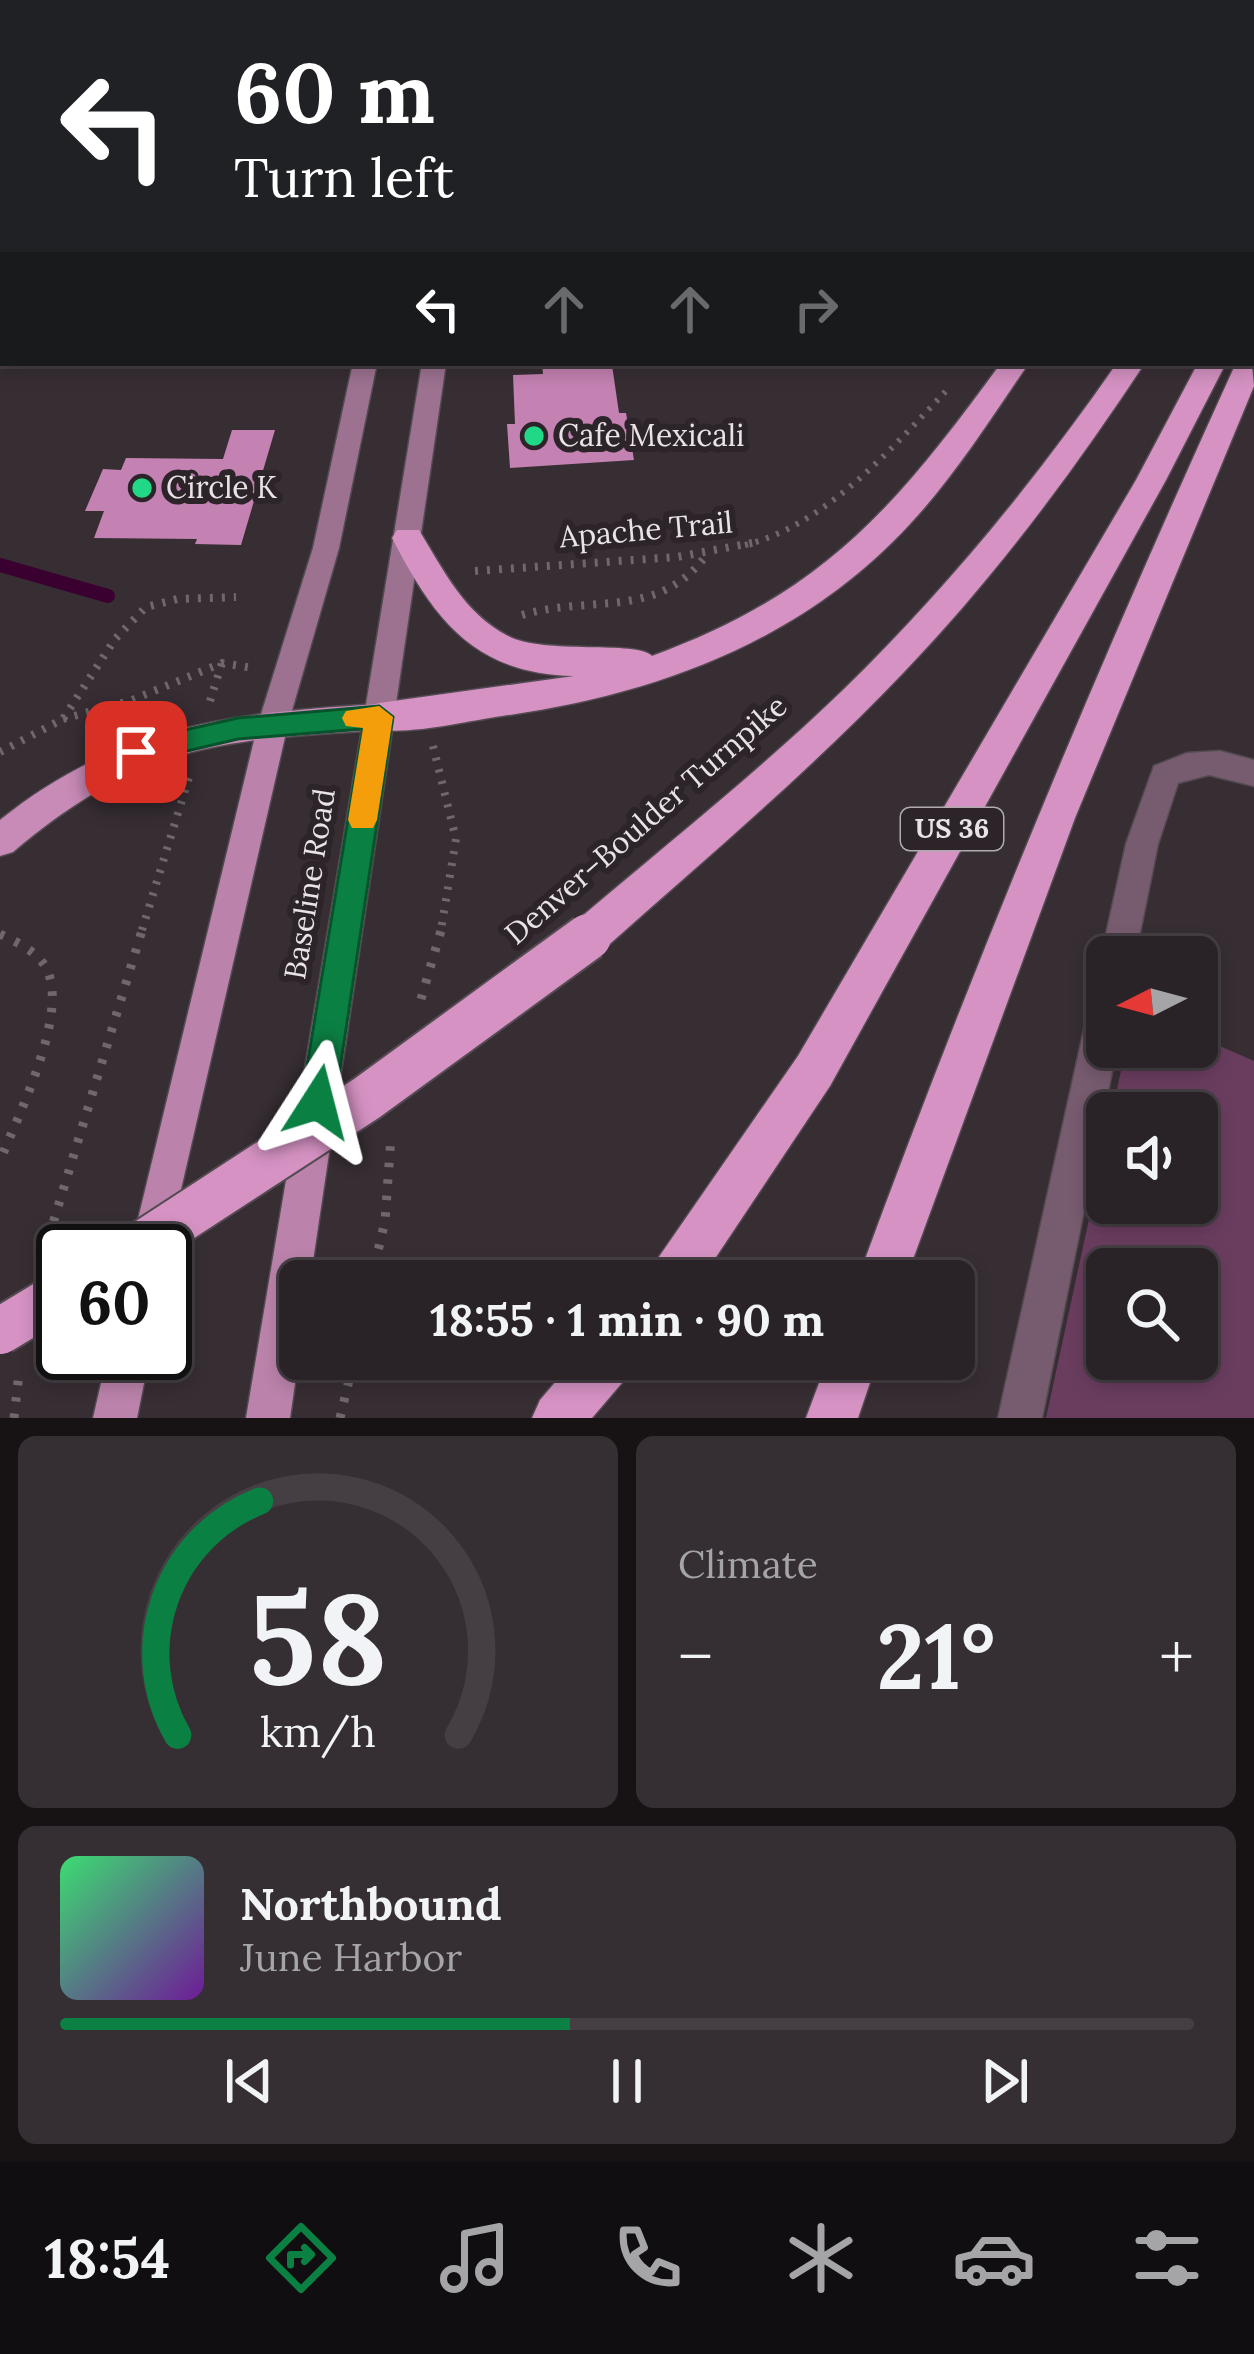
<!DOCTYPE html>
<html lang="en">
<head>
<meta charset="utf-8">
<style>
  :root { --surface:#292227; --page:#352f33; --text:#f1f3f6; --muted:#a5a4a7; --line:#453f44; --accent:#0b8043 }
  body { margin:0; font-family:Lora,serif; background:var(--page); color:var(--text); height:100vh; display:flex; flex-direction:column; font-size:45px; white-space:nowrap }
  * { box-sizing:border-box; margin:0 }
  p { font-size:39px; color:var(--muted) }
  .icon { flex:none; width:66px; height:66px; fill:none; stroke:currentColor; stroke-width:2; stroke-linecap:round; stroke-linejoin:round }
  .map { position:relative; height:1418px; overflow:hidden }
  .side { display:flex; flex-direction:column; gap:18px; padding:18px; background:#171315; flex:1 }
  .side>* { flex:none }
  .guide { position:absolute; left:0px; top:0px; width:1254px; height:366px; box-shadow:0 6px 18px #0003,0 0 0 3px var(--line); background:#202124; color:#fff; overflow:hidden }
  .needle { width:78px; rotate:264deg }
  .buttons { position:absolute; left:1086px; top:936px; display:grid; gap:24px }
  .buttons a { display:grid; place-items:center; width:132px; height:132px; border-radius:18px; background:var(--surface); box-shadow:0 6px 18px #0003,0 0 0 3px var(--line); font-size:60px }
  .speed { position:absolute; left:36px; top:1224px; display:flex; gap:24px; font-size:60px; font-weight:700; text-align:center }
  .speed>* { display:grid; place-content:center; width:156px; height:156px; border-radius:50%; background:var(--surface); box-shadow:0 6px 18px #0003,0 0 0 3px var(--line); line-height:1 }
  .speed .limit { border:6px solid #111; border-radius:18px; background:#fff; color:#111 }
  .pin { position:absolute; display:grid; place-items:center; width:102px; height:102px; color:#fff; margin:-51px; border-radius:24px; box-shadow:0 6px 18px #0006 }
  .me { position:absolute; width:132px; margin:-66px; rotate:9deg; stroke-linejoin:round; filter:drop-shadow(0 0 9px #0008) }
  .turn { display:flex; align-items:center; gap:42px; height:252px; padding:0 36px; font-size:54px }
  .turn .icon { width:156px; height:156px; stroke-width:2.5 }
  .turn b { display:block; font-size:84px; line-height:102px }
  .lanes { display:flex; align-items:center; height:114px; padding:0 36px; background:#0003; justify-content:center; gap:60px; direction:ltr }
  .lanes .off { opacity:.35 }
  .big { font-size:90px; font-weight:800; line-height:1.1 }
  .side .widget { flex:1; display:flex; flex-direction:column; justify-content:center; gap:18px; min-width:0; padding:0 42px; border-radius:18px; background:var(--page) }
  .side .dial { align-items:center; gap:0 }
  .dial svg { height:312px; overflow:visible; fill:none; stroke:var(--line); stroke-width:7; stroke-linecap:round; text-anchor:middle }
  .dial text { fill:var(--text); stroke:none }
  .song { display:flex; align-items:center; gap:36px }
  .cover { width:144px; height:144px; border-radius:18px; background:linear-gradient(135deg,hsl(140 70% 55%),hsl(280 70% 35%)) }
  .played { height:12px; border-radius:6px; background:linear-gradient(90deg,var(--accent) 45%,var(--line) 45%) }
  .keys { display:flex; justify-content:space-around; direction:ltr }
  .heat { display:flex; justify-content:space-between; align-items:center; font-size:66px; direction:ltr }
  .side .tiles { flex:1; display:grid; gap:18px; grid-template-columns:1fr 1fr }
  .widget:last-child { grid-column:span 2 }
  .trip { position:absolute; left:279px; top:1260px; width:696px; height:120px; border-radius:18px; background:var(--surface); box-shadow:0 6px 18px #0003,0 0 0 3px var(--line); font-weight:800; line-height:120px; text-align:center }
  .dock { display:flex; height:192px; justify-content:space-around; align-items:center; background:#100e10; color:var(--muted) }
  .dock .icon { width:84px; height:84px }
  .dock .current { color:var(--accent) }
  .dock b { font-size:54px; color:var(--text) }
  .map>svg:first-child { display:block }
  .green { fill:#6a3d5f; fill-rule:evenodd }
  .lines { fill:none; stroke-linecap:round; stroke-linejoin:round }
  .stream { stroke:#3a0130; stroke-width:14 }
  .building { fill:#c482b2 }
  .service-casing { stroke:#534b51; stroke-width:3 }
  .minor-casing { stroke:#534b51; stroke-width:3 }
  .secondary-casing { stroke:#534b51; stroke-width:3 }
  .primary-casing { stroke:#534b51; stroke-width:3 }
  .trunk-casing { stroke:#534b51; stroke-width:3 }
  .motorway-casing { stroke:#534b51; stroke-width:3 }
  .path-far2 { stroke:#6f676d; stroke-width:6; stroke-dasharray:3 8; stroke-linecap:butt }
  .path-far1 { stroke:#6f676d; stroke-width:8; stroke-dasharray:3 9; stroke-linecap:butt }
  .path { stroke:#6f676d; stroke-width:9; stroke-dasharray:4.5 12; stroke-linecap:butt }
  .service { fill:#775b6f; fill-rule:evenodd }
  .minor { fill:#775b6f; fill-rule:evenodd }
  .secondary { fill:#9d7291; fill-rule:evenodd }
  .primary { fill:#bb83ab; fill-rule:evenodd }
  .trunk { fill:#c88ab7; fill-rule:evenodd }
  .motorway { fill:#d592c3; fill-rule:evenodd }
  .motorway-bridge-casing { stroke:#534b51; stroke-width:50; stroke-linecap:butt }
  .motorway-bridge { stroke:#d592c3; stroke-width:46 }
  .route { fill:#0b8043; stroke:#07532c; stroke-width:3 }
  .slow { fill:#f59e0b }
  .poi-dot { fill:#21d887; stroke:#2d242a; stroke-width:4.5 }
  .labels { text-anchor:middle; stroke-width:12; stroke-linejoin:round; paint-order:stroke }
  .shield { fill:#2d242a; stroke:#b1aaae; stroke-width:3 }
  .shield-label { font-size:27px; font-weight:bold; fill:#e9e3e7 }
  .poi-label { font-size:30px; fill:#e9e3e7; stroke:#2d242a; text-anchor:start }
  .street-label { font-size:30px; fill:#e9e3e7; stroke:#2d242a }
</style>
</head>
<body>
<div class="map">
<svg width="1254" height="1418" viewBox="0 0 1254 1418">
  <rect width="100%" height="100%" fill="#372e34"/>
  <!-- green -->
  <path class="green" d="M 1197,1036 L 1254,1061 L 1254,1418 L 1046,1418 L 1107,1136 L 1107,1203 L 1197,1203 L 1197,1113 L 1112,1113 L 1126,1047 L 1197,1047 ZM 1107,1269 L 1197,1269 L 1197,1359 L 1107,1359 Z"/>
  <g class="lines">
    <!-- stream -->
    <path class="stream" d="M 0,565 L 108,596"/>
  </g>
  <!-- building -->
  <path class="building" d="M 542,363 L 612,365 L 619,413 L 626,413 L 634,460 L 510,468 L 507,424 L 515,424 L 513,375 L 543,374 Z
    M 232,430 L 275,430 L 241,545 L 195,544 L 197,539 L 94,538 L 104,511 L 85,511 L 103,469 L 121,470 L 126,458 L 223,459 Z"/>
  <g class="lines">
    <!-- service casing -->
    <g class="service-casing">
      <path id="service" d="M 536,0 L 550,0 L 550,3 L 536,3 Z
        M 727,0 L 741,0 L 742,3 L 728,3 Z
        M 1199,0 L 1213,0 L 1197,3 Z"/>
    </g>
    <!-- minor casing -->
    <g class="minor-casing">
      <path id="minor" d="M 0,345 L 3,345 L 3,359 L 0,359 Z
        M 1220,751 L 1254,760 L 1254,786 L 1209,775 L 1178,783 L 1158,844 L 1135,957 L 1107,957 L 1106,968 L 1101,957 L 1126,844 L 1154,766 L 1187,753 Z
        M 1107,991 L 1107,1047 L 1117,1047 L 1042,1418 L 998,1418 L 1089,1007 L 1094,995 Z"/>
    </g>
    <!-- secondary casing -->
    <g class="secondary-casing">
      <path id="secondary" d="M 465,0 L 481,0 L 481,3 L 465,3 Z
        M 353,363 L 377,363 L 339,548 L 288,724 L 284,732 L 262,732 L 258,724 L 313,548 Z
        M 422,363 L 446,363 L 394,717 L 390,725 L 368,725 L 364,717 Z"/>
    </g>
    <!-- primary casing -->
    <g class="primary-casing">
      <path id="primary" d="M 379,705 L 390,709 L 394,717 L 310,1281 L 300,1281 L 300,1349 L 290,1418 L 246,1418 L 364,717 L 368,709 Z
        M 273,712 L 284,716 L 288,724 L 165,1259 L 165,1251 L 135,1251 L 132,1244 L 258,724 L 262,716 Z
        M 108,1353 L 150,1353 L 137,1418 L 93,1418 Z"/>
    </g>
    <!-- trunk casing -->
    <g class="trunk-casing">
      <path id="trunk" d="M 379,704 L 391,708 L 396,717 L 391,726 L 379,730 C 218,740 141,744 13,852 L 0,856 L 0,820 C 118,725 233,713 379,704 Z"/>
    </g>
    <!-- motorway casing -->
    <g class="motorway-casing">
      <path id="motorway" d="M 1254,135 L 1254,154 L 1251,155 L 1251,136 Z
        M 1254,273 L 1254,294 L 1251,295 L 1251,274 Z
        M 1251,355 L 1254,386 L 1075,818 L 905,1281 L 857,1281 C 971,970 1098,665 1236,363 L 1251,363 Z
        M 1001,363 L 1029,363 C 991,418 955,476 909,525 C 802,641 655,695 502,716 C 466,721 400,738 366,727 L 361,717 L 366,707 L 379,703 L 574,676 C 474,674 434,619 392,538 L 397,530 L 419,530 C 444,571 464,613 508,636 C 545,655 637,640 652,656 C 824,593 896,507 1001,363 Z
        M 1117,363 L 1145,363 C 1073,472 995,577 904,672 C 810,771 705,859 603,950 L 588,955 L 573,950 L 567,937 L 573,924 C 663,847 757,773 842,691 C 945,591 1035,481 1117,363 Z
        M 1198,363 L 1226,363 L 1166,480 L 830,1086 L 700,1281 L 647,1281 L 654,1264 L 798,1056 L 1136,480 Z
        M 575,1359 L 634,1359 L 627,1377 L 592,1418 L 532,1418 L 540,1400 Z
        M 828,1359 L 878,1359 L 858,1418 L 806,1418 Z"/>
    </g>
    <!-- path-far2 -->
    <path class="path-far2" d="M 745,545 C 826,525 891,449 946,391"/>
    <!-- path-far1 -->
    <path class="path-far1" d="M 475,571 L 677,557 L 757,542
      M 522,615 C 593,594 659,621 708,553
      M 210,701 L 222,663
      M 63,719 L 132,700 L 222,663 L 253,668
      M 433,746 L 456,839 L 441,930
      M 0,752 L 63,719 L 115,639 L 146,607 L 177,599 L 236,597
      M 142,930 L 190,774"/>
    <!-- path -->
    <path class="path" d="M 0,934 C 16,942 35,950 45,966 C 72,1010 17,1117 0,1161
      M 421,999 L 442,927
      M 44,1253 L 143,927
      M 371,1281 L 385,1221 L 391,1137
      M 14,1418 L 19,1373
      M 340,1418 L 354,1359"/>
    <!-- service -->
    <use href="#service" class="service"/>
    <!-- minor -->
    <use href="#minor" class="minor"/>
    <!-- secondary -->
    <use href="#secondary" class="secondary"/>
    <!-- primary -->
    <use href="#primary" class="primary"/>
    <!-- trunk -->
    <use href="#trunk" class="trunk"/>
    <!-- motorway -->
    <use href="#motorway" class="motorway"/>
    <!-- motorway-bridge casing -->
    <g class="motorway-bridge-casing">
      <path id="motorway-bridge" d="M 132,1251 L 367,1098 L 588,937
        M 0,1331 L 63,1293"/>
    </g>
    <!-- motorway-bridge -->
    <use href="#motorway-bridge" class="motorway-bridge"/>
  </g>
  <!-- route -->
  <path class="route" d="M 379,706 L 393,717 L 335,1102 L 330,1114 L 318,1118 L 306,1114 L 301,1102 L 363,729 L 238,739 L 136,763 L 126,760 L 122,752 L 126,744 L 136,741 L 238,718 Z"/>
  <!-- slow -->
  <path class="slow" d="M 379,706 L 393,717 L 377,820 L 373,828 L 352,828 L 348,820 L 363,728 L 346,726 L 342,718 L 346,711 Z"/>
  <!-- markers -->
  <g class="poi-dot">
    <circle cx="534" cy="436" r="12"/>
    <circle cx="142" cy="488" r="12"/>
  </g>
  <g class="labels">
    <!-- shield labels -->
    <rect class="shield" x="901" y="808" width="102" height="42" rx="9"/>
    <g class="shield-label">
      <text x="952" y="838">US 36</text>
    </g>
    <!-- poi labels -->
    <g class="poi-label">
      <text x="558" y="446">Cafe Mexicali</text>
      <text x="166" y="498">Circle K</text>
    </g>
    <!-- street labels -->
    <g class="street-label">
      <text transform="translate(646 530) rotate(-5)" y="10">Apache Trail</text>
      <text transform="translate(646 820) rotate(-41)" y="10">Denver–Boulder Turnpike</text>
      <text transform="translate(310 884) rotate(-81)" y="10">Baseline Road</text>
    </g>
  </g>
</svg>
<div class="buttons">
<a><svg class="needle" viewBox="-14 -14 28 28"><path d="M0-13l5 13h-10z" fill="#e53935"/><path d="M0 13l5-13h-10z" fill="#a5a4a7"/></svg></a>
<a><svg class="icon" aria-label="sound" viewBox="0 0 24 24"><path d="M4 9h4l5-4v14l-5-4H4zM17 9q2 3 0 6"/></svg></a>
<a><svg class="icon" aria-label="search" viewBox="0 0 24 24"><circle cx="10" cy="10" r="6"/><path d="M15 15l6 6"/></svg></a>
</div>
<div class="speed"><div class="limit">60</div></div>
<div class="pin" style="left:136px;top:752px;background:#d93025"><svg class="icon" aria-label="arrive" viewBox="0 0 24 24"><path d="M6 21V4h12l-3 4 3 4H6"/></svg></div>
<svg class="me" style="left:318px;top:1102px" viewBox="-20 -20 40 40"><path d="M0-17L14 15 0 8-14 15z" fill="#0b8043" stroke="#fff" stroke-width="4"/></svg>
<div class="trip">18:55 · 1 min · 90 m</div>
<div class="guide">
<div class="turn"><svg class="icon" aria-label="left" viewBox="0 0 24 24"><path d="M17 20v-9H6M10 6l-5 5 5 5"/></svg><div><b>60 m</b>Turn left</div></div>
<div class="lanes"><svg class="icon" aria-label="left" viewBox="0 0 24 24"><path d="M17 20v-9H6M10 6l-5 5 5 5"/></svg><svg class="icon off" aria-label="ahead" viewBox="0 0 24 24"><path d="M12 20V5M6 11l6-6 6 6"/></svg><svg class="icon off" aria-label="ahead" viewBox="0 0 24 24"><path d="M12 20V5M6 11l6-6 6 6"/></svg><svg class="icon off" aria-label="right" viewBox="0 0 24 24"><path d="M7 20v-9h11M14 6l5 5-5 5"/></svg></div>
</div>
</div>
<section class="side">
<div class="tiles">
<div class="widget dial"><svg viewBox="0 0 100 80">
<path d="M14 69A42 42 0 1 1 86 69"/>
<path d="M14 69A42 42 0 0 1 35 9" stroke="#0b8043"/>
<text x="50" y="56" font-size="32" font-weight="700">58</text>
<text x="50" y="72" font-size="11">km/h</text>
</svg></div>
<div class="widget"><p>Climate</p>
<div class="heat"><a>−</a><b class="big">21°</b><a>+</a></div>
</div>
<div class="widget">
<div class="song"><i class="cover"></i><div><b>Northbound</b><p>June Harbor</p></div></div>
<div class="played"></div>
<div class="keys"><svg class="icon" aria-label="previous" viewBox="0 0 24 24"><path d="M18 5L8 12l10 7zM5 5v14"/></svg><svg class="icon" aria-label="pause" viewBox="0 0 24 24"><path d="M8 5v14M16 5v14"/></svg><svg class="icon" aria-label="next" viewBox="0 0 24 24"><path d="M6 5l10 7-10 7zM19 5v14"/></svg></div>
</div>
</div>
</section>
<nav class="dock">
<b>18:54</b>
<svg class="icon current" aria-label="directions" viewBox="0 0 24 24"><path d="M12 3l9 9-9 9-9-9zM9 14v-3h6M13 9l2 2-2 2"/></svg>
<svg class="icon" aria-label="music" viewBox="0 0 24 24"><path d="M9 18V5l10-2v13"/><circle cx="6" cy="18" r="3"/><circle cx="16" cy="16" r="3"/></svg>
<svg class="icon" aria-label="phone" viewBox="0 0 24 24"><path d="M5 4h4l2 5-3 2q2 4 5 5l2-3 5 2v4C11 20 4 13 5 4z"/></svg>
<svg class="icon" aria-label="climate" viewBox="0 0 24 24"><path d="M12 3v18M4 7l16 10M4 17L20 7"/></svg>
<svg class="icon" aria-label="car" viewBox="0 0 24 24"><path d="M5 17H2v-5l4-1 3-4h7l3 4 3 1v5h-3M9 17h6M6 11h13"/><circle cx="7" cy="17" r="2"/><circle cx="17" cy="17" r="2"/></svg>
<svg class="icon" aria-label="filters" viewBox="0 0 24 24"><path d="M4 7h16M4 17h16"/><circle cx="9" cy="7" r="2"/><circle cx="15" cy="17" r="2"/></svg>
</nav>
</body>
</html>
